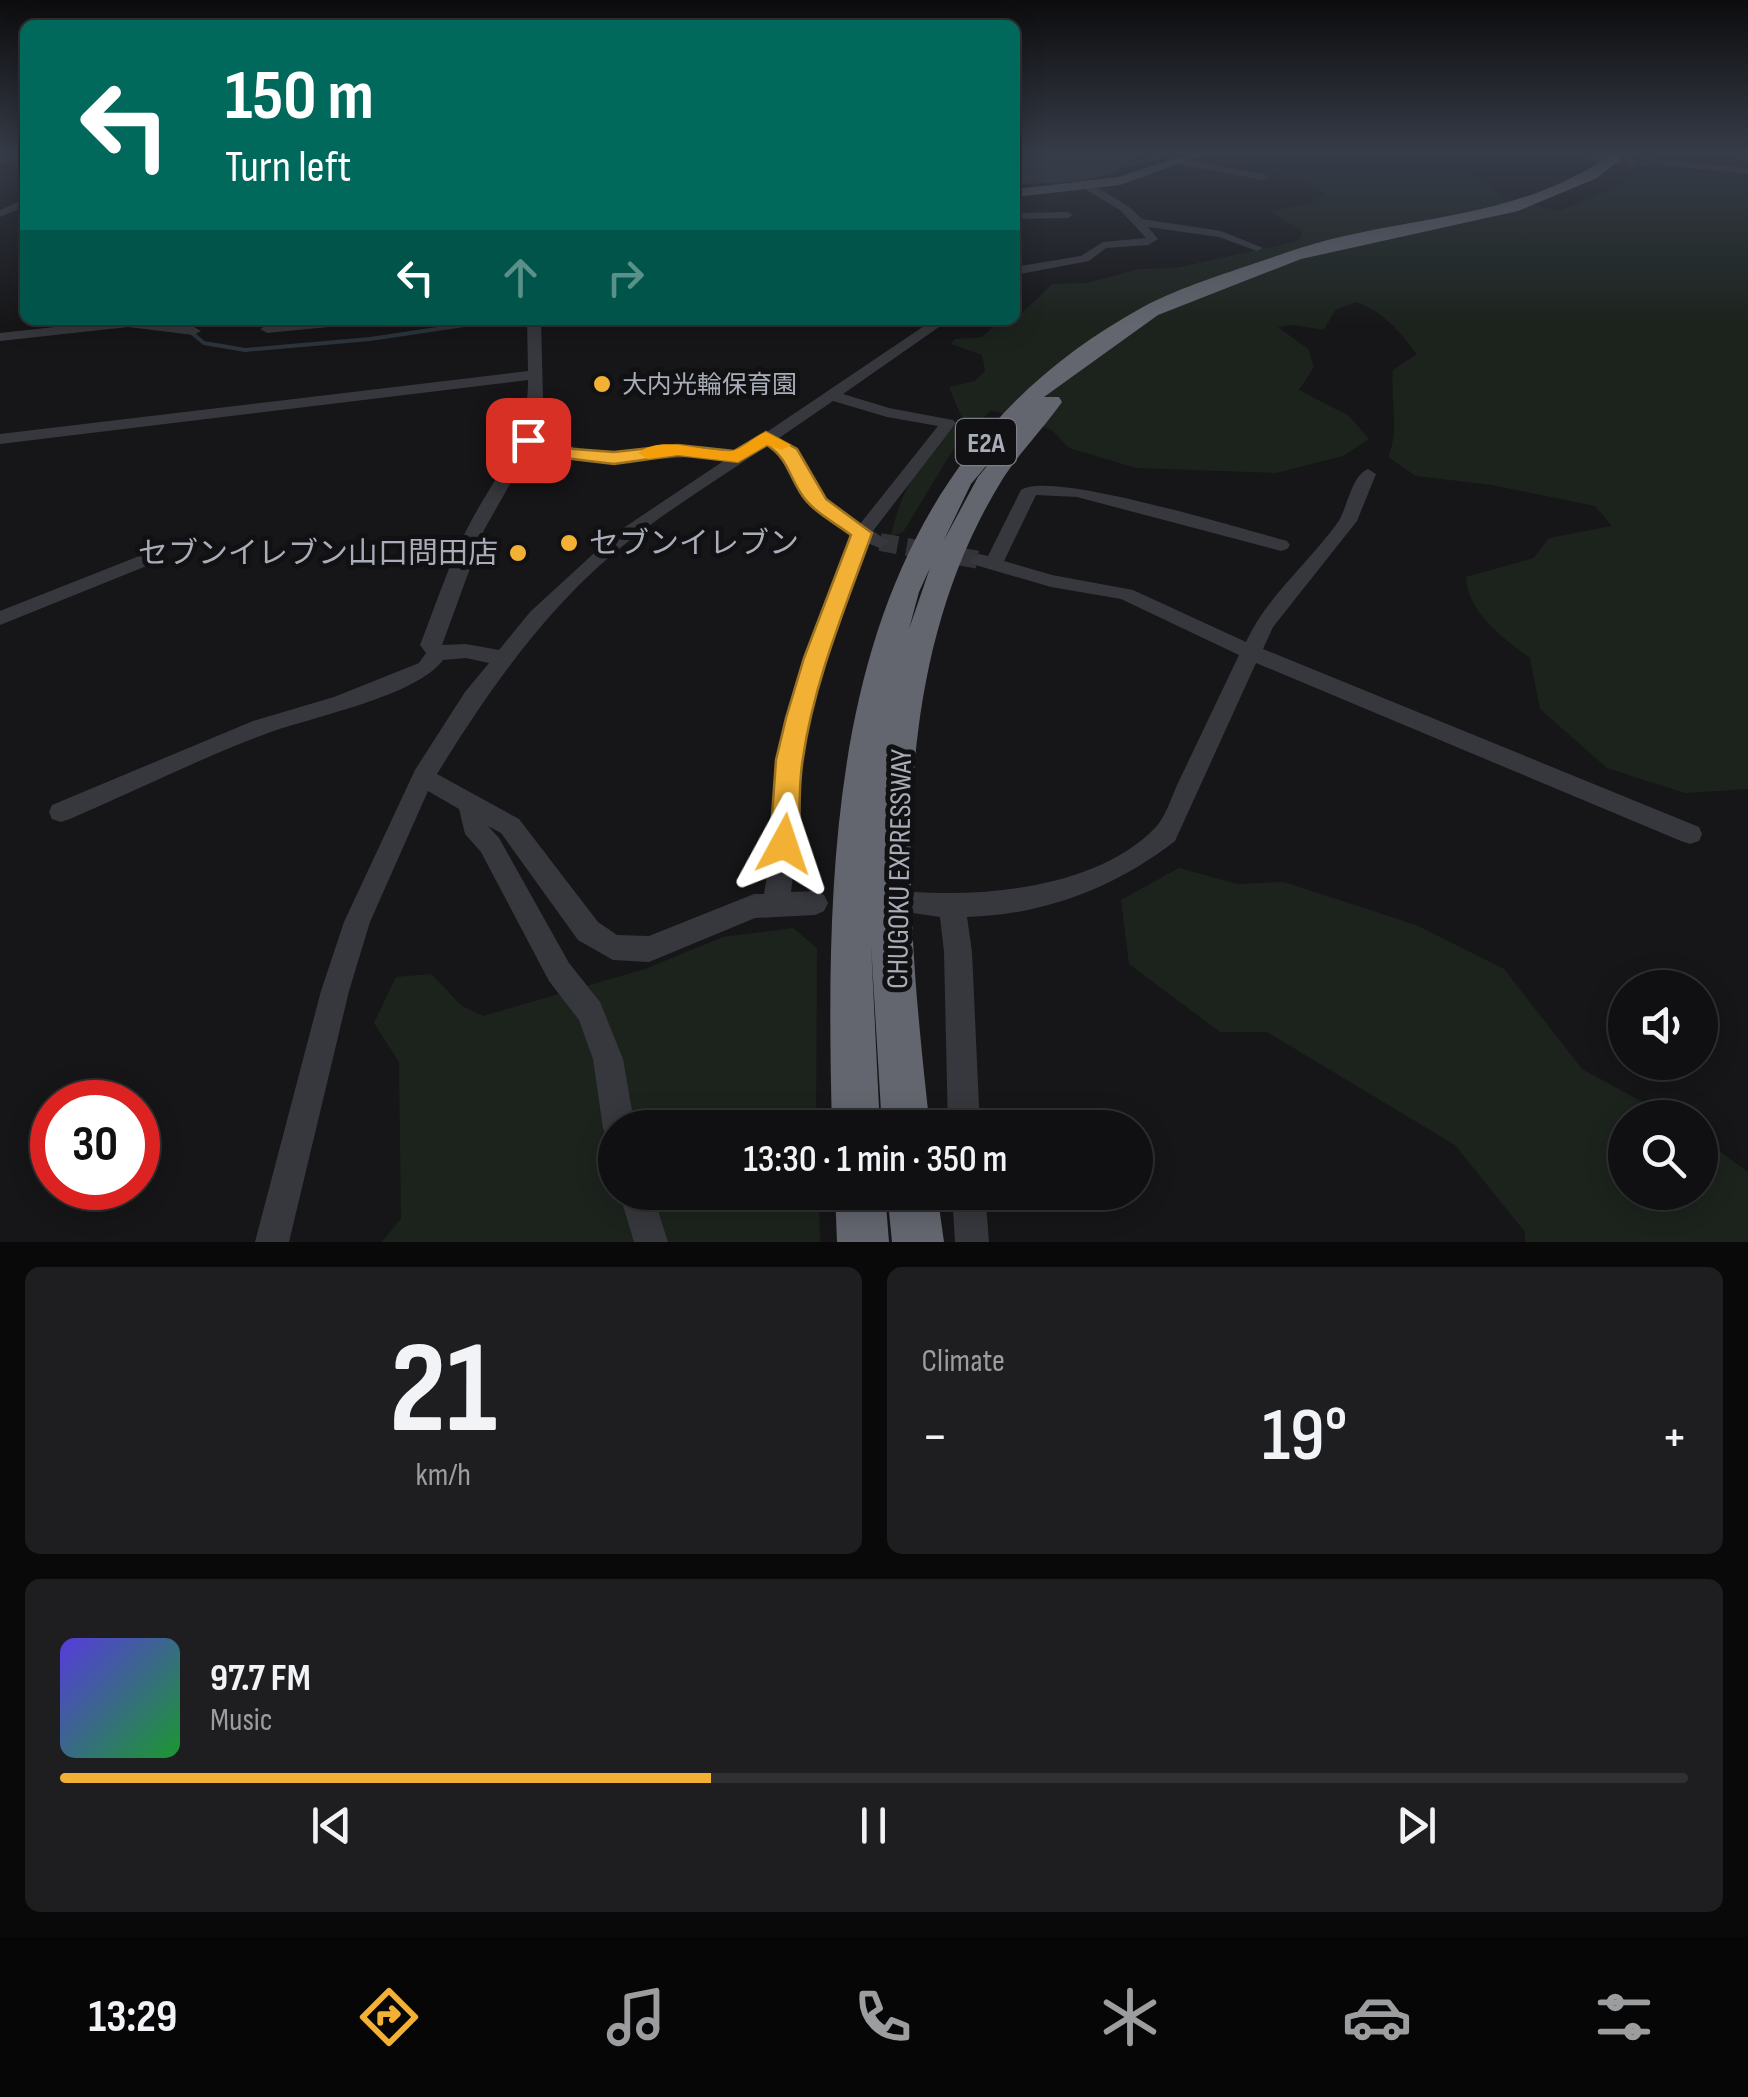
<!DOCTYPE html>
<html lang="en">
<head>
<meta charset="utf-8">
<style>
  :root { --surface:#101012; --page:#1e1e20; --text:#f1f3f6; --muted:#9c9d9f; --line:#303032; --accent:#f2b134 }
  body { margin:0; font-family:"Sofia Sans Condensed","Noto Sans JP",sans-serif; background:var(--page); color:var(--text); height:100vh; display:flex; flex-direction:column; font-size:38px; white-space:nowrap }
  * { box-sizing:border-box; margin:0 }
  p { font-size:32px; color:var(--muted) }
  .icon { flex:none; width:55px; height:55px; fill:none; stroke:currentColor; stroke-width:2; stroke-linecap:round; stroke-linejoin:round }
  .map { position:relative; height:1242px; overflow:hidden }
  .side { display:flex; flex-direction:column; gap:25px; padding:25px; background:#09090a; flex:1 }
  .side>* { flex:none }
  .guide { position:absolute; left:20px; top:20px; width:1000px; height:305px; border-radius:15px; box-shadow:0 5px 25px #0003,0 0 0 2px var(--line); background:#00695c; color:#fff; overflow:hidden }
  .fabs { position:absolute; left:1608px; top:970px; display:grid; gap:20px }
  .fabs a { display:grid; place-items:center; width:110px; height:110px; border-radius:50%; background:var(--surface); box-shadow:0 5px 25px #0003,0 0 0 2px var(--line); font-size:50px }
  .speed { position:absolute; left:30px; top:1080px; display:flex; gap:20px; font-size:50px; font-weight:700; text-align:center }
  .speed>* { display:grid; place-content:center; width:130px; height:130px; border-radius:50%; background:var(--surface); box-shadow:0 5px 25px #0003,0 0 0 2px var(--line); line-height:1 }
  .speed .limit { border:15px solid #d22; background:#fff; color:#111 }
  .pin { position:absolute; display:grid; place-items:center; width:85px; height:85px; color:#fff; margin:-42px; border-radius:20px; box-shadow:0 5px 15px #0006 }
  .me { position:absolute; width:110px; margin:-55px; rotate:5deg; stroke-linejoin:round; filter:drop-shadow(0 0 8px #0008) }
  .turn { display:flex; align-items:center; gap:35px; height:210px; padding:0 40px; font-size:45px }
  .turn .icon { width:130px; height:130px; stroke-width:2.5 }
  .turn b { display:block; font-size:70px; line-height:85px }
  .lanes { display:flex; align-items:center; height:95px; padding:0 40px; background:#0003; justify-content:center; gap:50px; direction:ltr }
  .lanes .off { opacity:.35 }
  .big { font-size:75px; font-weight:600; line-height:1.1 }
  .side .widget { flex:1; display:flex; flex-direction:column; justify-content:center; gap:15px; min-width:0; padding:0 35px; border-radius:15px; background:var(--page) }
  .side .dial { align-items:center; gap:0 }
  .dial b { font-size:130px; line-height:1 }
  .song { display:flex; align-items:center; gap:30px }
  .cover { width:120px; height:120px; border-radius:15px; background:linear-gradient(135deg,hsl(250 70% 55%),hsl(130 70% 35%)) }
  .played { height:10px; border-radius:5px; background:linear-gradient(90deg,var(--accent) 40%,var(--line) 40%) }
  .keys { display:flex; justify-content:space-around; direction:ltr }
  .heat { display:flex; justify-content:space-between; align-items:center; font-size:55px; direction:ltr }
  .side .tiles { flex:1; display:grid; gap:25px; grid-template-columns:1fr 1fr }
  .widget:last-child { grid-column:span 2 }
  .trip { position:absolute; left:598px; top:1110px; width:555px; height:100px; border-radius:50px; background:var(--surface); box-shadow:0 5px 25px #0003,0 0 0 2px var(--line); font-weight:600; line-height:100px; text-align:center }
  .menu { display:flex; height:160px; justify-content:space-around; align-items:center; background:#060607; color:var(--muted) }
  .menu .icon { width:70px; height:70px }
  .menu .selected { color:var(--accent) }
  .menu b { font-size:45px; color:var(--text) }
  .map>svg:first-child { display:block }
  .green { fill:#1c231d }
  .water { fill:#2c353c }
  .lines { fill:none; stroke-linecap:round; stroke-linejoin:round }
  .stream { stroke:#2c353c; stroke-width:4 }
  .minor-tunnel-far1 { stroke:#333438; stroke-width:10; stroke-dasharray:10 5; stroke-linecap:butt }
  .minor-tunnel { stroke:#333438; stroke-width:18; stroke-dasharray:18 9; stroke-linecap:butt }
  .minor { fill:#37383d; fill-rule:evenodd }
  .major { fill:#53555c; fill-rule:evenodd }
  .highway { fill:#63666e; fill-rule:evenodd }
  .route { fill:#f2b134; stroke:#9d7322; stroke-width:2.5 }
  .slow { fill:#f59e0b }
  .poi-dot { fill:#f2b134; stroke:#111113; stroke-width:4 }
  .labels { text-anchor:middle; stroke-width:10; stroke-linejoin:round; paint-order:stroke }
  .far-poi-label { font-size:25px; fill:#a8adb8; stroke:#111113; text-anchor:start }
  .shield { fill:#111113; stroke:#7b7e86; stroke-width:2.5 }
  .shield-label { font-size:28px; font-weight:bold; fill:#a8adb8 }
  .poi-label { font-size:30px; fill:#a8adb8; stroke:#111113; text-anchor:start }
  .street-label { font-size:30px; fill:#a8adb8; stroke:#111113 }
</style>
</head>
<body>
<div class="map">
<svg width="1748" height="1242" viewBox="0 0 1748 1242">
  <rect width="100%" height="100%" fill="#161618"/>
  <!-- green -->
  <path class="green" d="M 1253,152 L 1495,152 L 1540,156 L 1565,163 L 1563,168 L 1505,163 L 1470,167 L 1467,172 L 1506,199 L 1560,211 L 1618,186 L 1647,167 L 1666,166 L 1748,181 L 1748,789 L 1685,793 L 1607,768 L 1540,709 L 1530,658 C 1504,639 1467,612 1466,577 L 1534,558 L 1549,538 L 1612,526 L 1595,506 L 1492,485 L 1416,476 L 1388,457 C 1400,429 1390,401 1393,370 L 1417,354 C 1400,332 1383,311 1356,302 L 1335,310 L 1324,330 L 1294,325 L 1278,327 L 1308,349 L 1314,367 L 1299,390 L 1349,416 L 1369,439 L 1343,456 L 1276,473 L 1136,468 L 1069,448 L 1052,430 L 991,410 L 956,445 L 903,532 L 891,536 C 902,483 925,457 962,418 L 949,387 L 975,381 L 985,371 L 982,355 L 951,344 L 955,339 L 982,337 L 995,325 L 1015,320 L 1052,284 L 1087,283 L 1139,269 L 1176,268 L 1294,242 L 1302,237 L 1302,231 L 1270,211 L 1310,203 L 1325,194 L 1299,177 L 1264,175 L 1262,173 L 1270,163 L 1268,158 Z
    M 1179,868 L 1237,884 L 1284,882 L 1416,925 L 1504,969 L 1582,1069 L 1670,1117 L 1625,1118 L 1625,1192 L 1700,1192 L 1700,1137 L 1748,1172 L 1748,1242 L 1525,1242 L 1525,1232 L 1455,1145 L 1267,1032 L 1220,1032 L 1129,964 L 1121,900 Z
    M 793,928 L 817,948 L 816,1127 L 615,1128 L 615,1192 L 819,1193 L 820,1242 L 382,1242 L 401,1218 L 399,1062 L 374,1023 L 396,977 L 431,974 L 462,1006 L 483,1016 L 645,969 L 723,937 Z"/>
  <!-- water -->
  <path class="water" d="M 1087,152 L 1143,152 C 1116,185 1056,183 1015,184 L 1015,166 Z"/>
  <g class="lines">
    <!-- stream -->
    <path class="stream" d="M 1726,152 L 1748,160
      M 1127,165 L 1179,152
      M 124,321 L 182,325 L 204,343 L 245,350 L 370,339 L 498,320"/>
    <!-- minor-tunnel-far1 -->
    <path class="minor-tunnel-far1" d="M 1596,157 L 1653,162"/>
    <!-- minor-tunnel -->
    <path class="minor-tunnel" d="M 880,542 L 979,560"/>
    <!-- minor -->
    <path class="minor" d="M 1061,152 L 1077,152 L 1015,167 L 1015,161 Z
      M 1529,152 L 1563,152 L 1601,157 L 1596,160 Z
      M 25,155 L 25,161 L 0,163 L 0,157 Z
      M 1180,159 L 1263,174 L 1268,177 L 1263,180 L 1177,164 Z
      M 1653,159 L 1748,168 L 1748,174 L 1650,164 Z
      M 1083,184 L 1091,184 L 1128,206 L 1142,219 L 1221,231 L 1263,248 L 1257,251 L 1219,237 L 1148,227 L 1158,239 L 1148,245 L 1106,248 L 1089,261 L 1015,275 L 1015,267 L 1081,256 L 1103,242 L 1146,238 L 1120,210 L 1083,188 Z
      M 25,199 L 25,206 L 0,217 L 0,210 Z
      M 1015,213 L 1068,212 L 1073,215 L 1068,218 L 1015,219 Z
      M 119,320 L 194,327 L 201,331 L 194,335 L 128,327 L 0,341 L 0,333 Z
      M 318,320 L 366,320 L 359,324 L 267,333 L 260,329 L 267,325 Z
      M 527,320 L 541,320 L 543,399 L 535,438 L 601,453 L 690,448 L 737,452 L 933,320 L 949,320 L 843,394 L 889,408 L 953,420 L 956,423 L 873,531 L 889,542 L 880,548 L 867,543 L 825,658 L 801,760 L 801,814 L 791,892 L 815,891 L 824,895 L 828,903 L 824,911 L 815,915 L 755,918 L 649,962 L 613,960 L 578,940 L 501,833 L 488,826 L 499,838 L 569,963 L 600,1002 L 623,1059 L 635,1128 L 615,1128 L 615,1142 L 608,1139 L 603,1128 L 593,1059 L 579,1020 L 549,981 L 481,852 L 465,834 L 459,809 L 428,791 L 370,922 L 349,991 L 289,1242 L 255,1242 L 321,991 L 344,922 L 415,770 L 465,692 L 489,663 L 466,658 L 443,660 C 417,696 312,717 268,733 C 201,758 135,791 70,819 L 61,822 L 52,819 L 49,812 L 52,805 L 253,721 L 334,697 L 419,663 L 426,653 L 420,645 C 435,607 448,566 467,529 C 493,477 529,442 528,380 L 0,444 L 0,434 L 528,371 ZM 833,401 L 887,417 L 938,426 L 860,524 L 820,495 L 794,450 L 779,438 ZM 769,445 L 782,457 L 808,502 L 852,535 L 805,658 L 777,760 L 777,814 L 764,894 L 754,894 L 649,936 L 617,935 L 598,922 L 519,819 L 437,774 C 490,688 550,602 630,540 C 674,506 723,476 769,445 ZM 531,447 L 601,463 L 690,457 L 725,460 L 616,533 L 530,612 L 499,650 L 466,644 L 442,645 L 484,530 Z
      M 1368,469 L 1376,474 L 1357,521 L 1273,627 L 1263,649 L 1699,827 L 1702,834 L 1699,841 L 1690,844 L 1681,841 L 1256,663 L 1175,841 C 1115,888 1043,915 967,917 L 972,952 L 980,1128 L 948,1128 L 944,952 L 940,917 L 906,912 L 902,904 L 906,896 L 915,892 C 990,897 1099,886 1155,828 C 1166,817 1172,795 1179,781 C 1199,739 1219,697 1239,655 L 1121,599 L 1051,587 L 972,564 L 970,560 L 979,554 L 988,556 L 1021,490 C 1049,469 1245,530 1287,541 L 1290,545 L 1287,549 L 1281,551 L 1077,497 L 1036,495 L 1004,561 L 1052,575 L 1133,590 L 1246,642 C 1267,596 1309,563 1338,522 C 1348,507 1351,476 1368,469 Z
      M 152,551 L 161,557 L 159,561 L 0,625 L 0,611 Z
      M 619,1192 L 652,1192 L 668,1242 L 634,1242 Z
      M 952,1192 L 985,1192 L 989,1242 L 955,1242 Z"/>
    <!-- major -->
    <path class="major" d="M 1195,152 L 1211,152 L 1120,185 L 1015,197 L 1015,189 L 1118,177 Z"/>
    <!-- highway -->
    <path class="highway" d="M 1615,152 L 1630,152 L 1597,178 L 1518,211 L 1301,259 L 1158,315 L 1044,397 L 1059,397 L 1062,402 C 1043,429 1019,453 1002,480 C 883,673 906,913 930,1128 L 882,1128 L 871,944 L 880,1128 L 832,1128 C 824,815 832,477 1143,307 C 1184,285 1240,269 1285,253 C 1397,213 1513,225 1615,152 ZM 1013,434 L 978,477 L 943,542 L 971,484 ZM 930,568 L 909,629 L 919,592 Z
      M 835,1192 L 885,1192 L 889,1242 L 837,1242 Z
      M 887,1192 L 937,1192 L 944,1242 L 892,1242 Z"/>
  </g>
  <!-- sky -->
  <linearGradient id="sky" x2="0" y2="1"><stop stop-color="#0c0c0d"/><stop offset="0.47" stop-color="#363c48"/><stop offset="1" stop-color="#363c48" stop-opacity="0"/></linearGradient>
  <rect width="1748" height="325" fill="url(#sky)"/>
  <!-- route -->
  <path class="route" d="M 766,432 L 797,449 L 826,499 L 872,533 C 846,606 814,681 803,758 C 798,786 800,816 799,844 L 795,853 L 784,856 L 774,853 L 770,844 L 776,760 L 786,718 L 804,658 L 851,535 C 834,522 811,511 800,492 C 788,473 787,458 767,445 L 738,462 L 678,455 L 614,464 L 564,458 L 518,440 L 528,434 L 573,449 L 614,452 L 678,445 L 734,451 Z"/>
  <!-- slow -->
  <path class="slow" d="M 766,432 L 791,445 L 782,450 L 767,445 L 738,462 L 678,455 L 648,459 L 638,453 C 664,433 702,454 732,451 C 743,449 755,436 766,432 Z"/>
  <!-- markers -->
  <g class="poi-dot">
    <circle cx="602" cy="384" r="10"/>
    <circle cx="569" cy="543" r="10"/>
    <circle cx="518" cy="553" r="10"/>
  </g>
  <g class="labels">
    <!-- far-poi labels -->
    <g class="far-poi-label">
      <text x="622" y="393">大内光輪保育園</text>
    </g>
    <!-- shield labels -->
    <rect class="shield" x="956" y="419" width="60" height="46" rx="8"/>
    <g class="shield-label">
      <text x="986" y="452">E2A</text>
    </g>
    <!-- poi labels -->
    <g class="poi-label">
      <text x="589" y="553">セブンイレブン</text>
      <text x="498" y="563" text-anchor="end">セブンイレブン山口問田店</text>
    </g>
    <!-- street labels -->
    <g class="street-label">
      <text transform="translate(899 869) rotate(-89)" y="10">CHUGOKU EXPRESSWAY</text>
    </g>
  </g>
</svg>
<div class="fabs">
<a><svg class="icon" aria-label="sound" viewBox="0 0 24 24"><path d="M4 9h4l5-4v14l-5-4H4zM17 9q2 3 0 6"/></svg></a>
<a><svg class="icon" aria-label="search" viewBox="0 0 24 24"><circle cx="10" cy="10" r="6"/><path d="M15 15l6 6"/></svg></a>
</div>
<div class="speed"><div class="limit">30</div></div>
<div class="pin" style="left:528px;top:440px;background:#d93025"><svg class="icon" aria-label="arrive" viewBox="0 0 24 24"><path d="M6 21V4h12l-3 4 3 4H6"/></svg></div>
<svg class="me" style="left:784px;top:844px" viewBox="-20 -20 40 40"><path d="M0-17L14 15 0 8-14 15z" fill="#f2b134" stroke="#fff" stroke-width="4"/></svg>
<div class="trip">13:30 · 1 min · 350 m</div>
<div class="guide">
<div class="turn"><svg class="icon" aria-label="left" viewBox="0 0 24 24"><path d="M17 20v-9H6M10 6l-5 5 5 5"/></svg><div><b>150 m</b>Turn left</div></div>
<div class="lanes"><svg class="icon" aria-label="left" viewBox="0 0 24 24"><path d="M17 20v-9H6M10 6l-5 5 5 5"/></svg><svg class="icon off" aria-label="ahead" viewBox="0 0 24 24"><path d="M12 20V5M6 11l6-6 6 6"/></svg><svg class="icon off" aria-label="right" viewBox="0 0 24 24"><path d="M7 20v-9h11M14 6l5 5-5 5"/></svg></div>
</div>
</div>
<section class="side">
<div class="tiles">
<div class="widget dial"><b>21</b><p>km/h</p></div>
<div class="widget"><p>Climate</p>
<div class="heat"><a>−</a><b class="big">19°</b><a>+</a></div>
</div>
<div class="widget">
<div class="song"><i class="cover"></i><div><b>97.7 FM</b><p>Music</p></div></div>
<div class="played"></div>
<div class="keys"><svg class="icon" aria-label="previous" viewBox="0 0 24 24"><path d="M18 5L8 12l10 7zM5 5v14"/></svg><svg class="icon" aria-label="pause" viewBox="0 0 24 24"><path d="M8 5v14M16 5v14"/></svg><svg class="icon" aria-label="next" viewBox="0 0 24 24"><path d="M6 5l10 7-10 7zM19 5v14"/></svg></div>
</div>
</div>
</section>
<nav class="menu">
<b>13:29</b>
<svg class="icon selected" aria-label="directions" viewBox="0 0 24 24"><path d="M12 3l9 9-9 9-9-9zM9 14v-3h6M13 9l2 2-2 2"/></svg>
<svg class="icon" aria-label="music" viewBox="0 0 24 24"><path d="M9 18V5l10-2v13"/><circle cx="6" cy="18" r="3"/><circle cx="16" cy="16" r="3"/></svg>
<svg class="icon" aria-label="phone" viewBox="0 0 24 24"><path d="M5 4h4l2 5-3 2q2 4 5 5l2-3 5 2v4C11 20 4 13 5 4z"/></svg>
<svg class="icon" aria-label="climate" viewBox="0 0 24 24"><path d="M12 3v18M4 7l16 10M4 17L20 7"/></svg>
<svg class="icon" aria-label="car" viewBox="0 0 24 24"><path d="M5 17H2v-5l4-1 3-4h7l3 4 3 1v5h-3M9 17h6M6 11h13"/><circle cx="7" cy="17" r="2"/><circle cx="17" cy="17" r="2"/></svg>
<svg class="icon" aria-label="filters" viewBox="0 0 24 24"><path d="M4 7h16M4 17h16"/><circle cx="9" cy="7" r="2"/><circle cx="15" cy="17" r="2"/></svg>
</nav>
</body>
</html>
